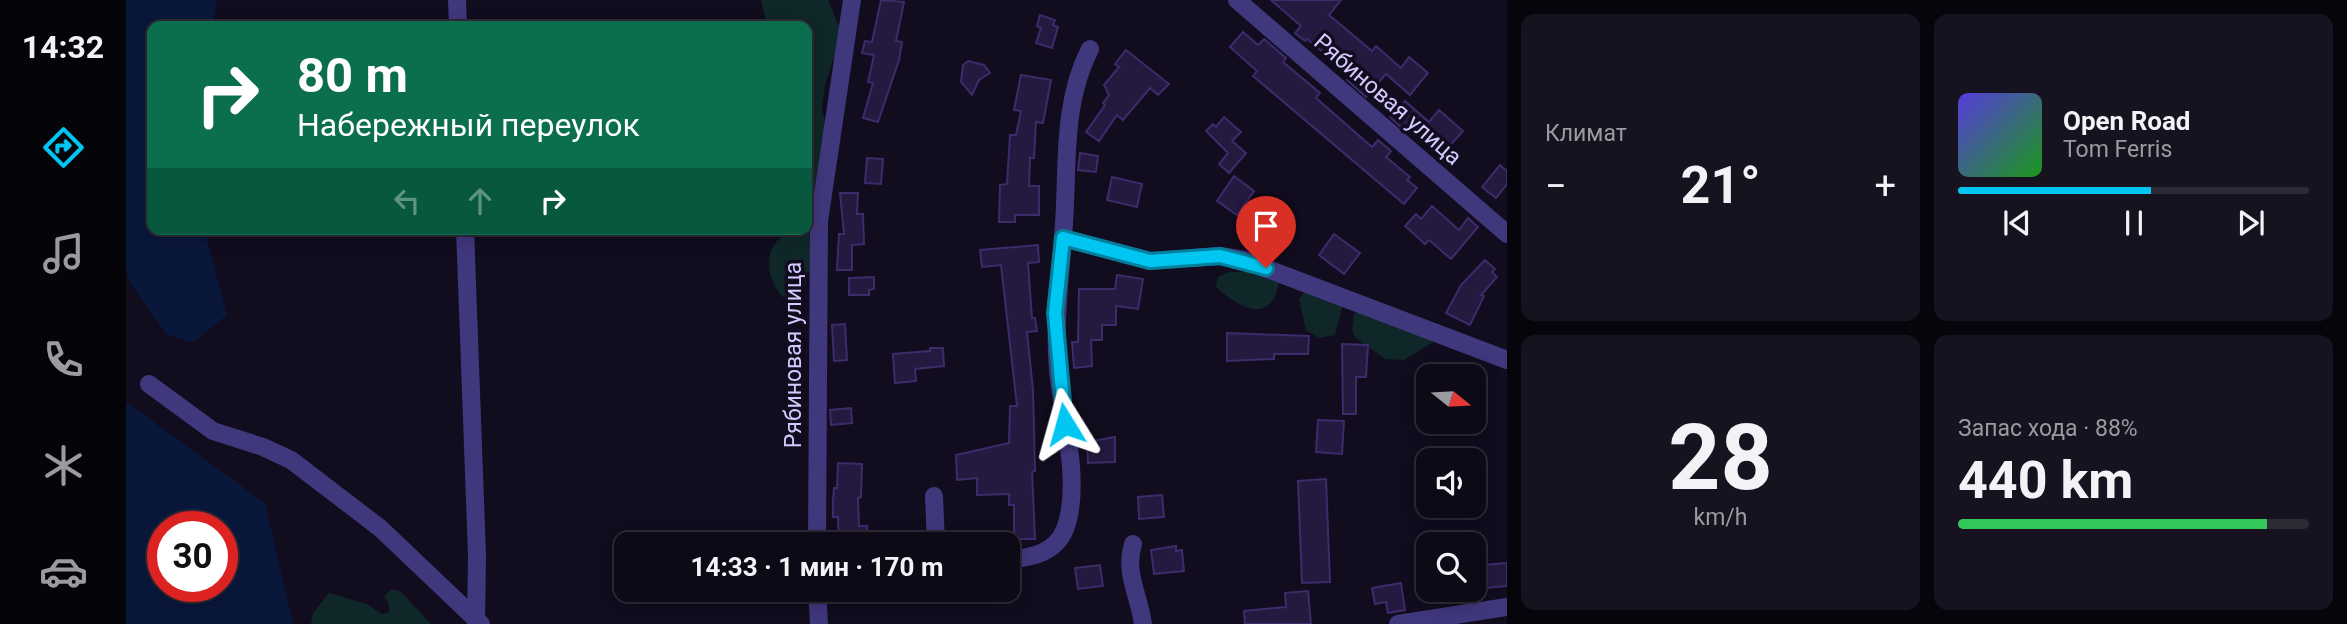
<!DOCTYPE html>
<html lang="ru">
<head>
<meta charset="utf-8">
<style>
  :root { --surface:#0d0916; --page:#16121f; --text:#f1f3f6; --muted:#9a9aa1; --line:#2d2a35; --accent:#02c6f2 }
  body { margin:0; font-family:Roboto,sans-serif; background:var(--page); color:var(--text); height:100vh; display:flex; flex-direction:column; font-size:26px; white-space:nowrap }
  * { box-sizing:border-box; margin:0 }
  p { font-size:23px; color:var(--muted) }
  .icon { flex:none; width:38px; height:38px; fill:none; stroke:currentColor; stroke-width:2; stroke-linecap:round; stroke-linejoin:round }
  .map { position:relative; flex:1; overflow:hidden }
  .panel { display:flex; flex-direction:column; gap:14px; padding:14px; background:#07050c; width:840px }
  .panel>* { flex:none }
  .guide { position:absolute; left:21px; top:21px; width:665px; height:214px; border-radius:14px; box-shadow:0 4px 18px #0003,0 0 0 2px var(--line); background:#0b6e4f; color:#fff; overflow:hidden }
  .needle { width:46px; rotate:108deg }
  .fabs { position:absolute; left:1290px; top:364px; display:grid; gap:14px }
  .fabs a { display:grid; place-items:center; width:70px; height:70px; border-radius:14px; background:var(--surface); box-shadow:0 4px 18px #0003,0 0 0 2px var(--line); font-size:35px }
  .speed { position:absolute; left:21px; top:511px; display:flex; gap:14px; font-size:35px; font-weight:700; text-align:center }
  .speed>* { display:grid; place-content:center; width:91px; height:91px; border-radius:50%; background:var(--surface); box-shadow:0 4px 18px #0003,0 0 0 2px var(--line); line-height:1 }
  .speed .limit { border:10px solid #d22; background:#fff; color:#111 }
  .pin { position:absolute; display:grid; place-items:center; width:60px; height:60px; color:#fff; margin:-72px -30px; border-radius:50% 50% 50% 0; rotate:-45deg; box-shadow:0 0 7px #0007 }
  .pin .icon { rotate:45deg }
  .me { position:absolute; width:77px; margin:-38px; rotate:352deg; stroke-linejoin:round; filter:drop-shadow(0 0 5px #0008) }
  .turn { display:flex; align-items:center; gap:24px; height:147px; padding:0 35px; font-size:32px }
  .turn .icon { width:91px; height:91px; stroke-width:2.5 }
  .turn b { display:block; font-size:49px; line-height:60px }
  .lanes { display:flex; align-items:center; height:66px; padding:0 35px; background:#0003; justify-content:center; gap:35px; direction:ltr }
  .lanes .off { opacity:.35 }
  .big { font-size:52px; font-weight:700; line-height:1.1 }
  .panel .widget { flex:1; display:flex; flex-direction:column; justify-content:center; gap:10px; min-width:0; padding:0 24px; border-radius:14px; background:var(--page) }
  .panel .dial { align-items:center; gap:0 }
  .dial b { font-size:91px; line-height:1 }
  .song { display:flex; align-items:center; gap:21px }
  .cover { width:84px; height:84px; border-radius:10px; background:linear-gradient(135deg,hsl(250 70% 55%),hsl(120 70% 35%)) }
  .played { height:7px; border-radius:4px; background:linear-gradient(90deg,var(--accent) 55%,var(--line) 55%) }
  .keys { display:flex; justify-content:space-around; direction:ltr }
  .heat { display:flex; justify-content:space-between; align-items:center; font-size:38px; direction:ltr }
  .charge { height:10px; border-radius:5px; background:linear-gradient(90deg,#34c759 88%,var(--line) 0) }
  .panel .tiles { flex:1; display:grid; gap:14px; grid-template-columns:repeat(2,1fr) }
  .trip { position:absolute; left:488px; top:532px; width:406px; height:70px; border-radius:14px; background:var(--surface); box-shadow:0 4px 18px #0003,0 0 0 2px var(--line); font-weight:700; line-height:70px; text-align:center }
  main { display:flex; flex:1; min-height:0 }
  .tabs { display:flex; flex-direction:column; width:126px; justify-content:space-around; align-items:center; background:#050409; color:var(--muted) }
  .tabs .icon { width:49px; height:49px }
  .tabs .selected { color:var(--accent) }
  .tabs b { font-size:32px; color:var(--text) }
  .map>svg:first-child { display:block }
  .green { fill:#0f2728 }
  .water { fill:#09173b; fill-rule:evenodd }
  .building { fill:#24193f; stroke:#3d2b6b; stroke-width:2 }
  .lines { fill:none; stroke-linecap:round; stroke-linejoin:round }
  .minor { stroke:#40387d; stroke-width:18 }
  .route-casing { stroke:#01819d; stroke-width:18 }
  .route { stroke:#02c6f2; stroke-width:12 }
  .labels { text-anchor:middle; stroke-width:7; stroke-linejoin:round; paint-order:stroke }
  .street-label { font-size:23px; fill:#d5cafe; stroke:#110c1e }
</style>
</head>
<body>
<main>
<nav class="tabs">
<b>14:32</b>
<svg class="icon selected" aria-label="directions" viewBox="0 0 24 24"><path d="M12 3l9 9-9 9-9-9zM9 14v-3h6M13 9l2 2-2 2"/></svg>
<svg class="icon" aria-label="music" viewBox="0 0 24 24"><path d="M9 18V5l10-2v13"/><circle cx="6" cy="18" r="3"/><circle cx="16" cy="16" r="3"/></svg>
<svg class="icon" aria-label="phone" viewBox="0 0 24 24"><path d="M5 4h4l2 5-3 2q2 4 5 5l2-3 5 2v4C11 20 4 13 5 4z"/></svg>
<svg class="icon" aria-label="climate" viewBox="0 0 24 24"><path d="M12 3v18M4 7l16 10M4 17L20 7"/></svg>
<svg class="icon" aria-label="car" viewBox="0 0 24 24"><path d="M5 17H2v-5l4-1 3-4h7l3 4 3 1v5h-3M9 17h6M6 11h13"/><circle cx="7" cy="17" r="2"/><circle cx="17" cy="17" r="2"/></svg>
</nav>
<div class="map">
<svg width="1381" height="624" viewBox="0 0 1381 624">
  <rect width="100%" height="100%" fill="#110c1e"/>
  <!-- green -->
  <path class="green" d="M 635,0 L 702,0 L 716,33 L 699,85 L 696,107 L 700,129 L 683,226 L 685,264 L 675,300 L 661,301 C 631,274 639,229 681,229 L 681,26 L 641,26 Z
    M 1103,272 L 1126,272 L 1153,282 C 1146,327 1112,307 1090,287 L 1092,277 Z
    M 1184,292 L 1217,305 L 1209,335 L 1193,338 L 1180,330 L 1173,299 L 1177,293 Z
    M 1236,311 L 1309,341 L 1278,360 L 1259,359 L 1230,338 L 1226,330 L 1228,314 Z
    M 266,589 L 275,592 L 305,624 L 185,624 L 187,613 L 203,593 L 241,604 L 256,614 L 263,613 L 263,604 L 258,596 Z"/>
  <!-- water -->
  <path class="water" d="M 0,0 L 91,0 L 87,26 L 26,26 L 26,229 L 78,229 L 101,315 L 66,343 L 41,335 L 4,283 L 0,268 Z
    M 0,402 L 139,503 L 167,624 L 0,624 ZM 37,527 L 96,527 L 96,586 L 37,586 Z"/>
  <!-- building -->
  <path class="building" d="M 755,0 L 778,2 L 770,41 L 776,42 L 773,60 L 752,122 L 737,118 L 747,83 L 742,82 L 748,55 L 736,53 L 739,41 L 746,42 Z
    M 1145,0 L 1215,0 L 1203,15 L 1246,51 L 1250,46 L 1275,68 L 1283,57 L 1302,73 L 1284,95 L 1260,74 L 1240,97 L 1221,80 L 1225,76 L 1181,39 L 1179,41 L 1169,33 L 1175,26 Z
    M 914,15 L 929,20 L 927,25 L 932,27 L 926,48 L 910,43 L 915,28 L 911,26 Z
    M 1117,32 L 1132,45 L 1138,39 L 1160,58 L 1157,62 L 1194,93 L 1190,98 L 1246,147 L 1252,140 L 1265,151 L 1260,157 L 1284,177 L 1281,180 L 1291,188 L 1278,204 L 1127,76 L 1131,71 L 1104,47 Z
    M 1000,50 L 1043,84 L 1032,95 L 1024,88 L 997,120 L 991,115 L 973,141 L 960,132 L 979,105 L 977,103 L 983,95 L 978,85 L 993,67 L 989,64 Z
    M 842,61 L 858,65 L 864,73 L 853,80 L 846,95 L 835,82 L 837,65 Z
    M 895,75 L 925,80 L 917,123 L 910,122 L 908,158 L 904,158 L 903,186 L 913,186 L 913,215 L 889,215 L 889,222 L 873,222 L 874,185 L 881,184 L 884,135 L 890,135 L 895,111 L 888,110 Z
    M 1279,101 L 1303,122 L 1313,110 L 1337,131 L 1318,152 L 1283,121 L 1277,129 L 1264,117 Z
    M 1098,117 L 1115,132 L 1106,141 L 1120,153 L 1103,173 L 1093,164 L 1102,153 L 1080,131 L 1087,124 L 1090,127 Z
    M 954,153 L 972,156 L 970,172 L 952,170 Z
    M 741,158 L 757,159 L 755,184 L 739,183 Z
    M 1374,165 L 1381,171 L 1381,184 L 1370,198 L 1356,187 Z
    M 1108,176 L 1128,191 L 1111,215 L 1091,201 Z
    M 986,177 L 1016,184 L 1011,207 L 981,200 Z
    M 714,193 L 732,193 L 731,214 L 737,214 L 738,244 L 726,245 L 726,270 L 711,270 L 713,234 L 718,234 Z
    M 1306,206 L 1333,230 L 1342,218 L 1352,227 L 1325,259 L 1303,240 L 1299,244 L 1279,226 L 1290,214 L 1295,219 Z
    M 1137,226 L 1160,242 L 1151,255 L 1143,249 L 1139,256 L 1123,246 Z
    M 1208,234 L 1234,253 L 1218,274 L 1193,255 Z
    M 912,245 L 913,262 L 902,263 L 906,318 L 909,318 L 911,331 L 901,332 L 907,390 L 909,471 L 906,472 L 909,539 L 888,539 L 888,505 L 883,505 L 883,494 L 851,495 L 851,478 L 831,480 L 830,455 L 883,443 L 884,406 L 891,406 L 875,265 L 856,267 L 854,250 Z
    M 1359,260 L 1369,269 L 1366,272 L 1371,277 L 1355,295 L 1358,296 L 1344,325 L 1320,313 L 1335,285 Z
    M 991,275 L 1017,279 L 1012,309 L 990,306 L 990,325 L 976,325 L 976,340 L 965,340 L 966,366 L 948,368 L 946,342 L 952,342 L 953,289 L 989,289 Z
    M 748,277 L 748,289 L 743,290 L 743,295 L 723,295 L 723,278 Z
    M 719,324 L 721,360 L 708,361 L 706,325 Z
    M 1101,333 L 1183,336 L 1182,354 L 1148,354 L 1148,359 L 1101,361 Z
    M 1216,344 L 1242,345 L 1240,377 L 1230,377 L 1230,414 L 1217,414 Z
    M 804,348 L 817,348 L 818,366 L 789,369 L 790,381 L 769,383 L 767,354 L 804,351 Z
    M 725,408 L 726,423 L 705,425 L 704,410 Z
    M 1192,420 L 1218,421 L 1216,454 L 1190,452 Z
    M 989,437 L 989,462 L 962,463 L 961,442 Z
    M 712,463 L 736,464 L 735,497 L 732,498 L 733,526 L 741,526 L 741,544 L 713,544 L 712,517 L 707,517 L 707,501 L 708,488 L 711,488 Z
    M 1200,479 L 1204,582 L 1176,583 L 1172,481 Z
    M 1036,495 L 1038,517 L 1013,519 L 1012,497 Z
    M 1050,546 L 1050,551 L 1056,550 L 1058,571 L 1028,574 L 1025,550 Z
    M 1381,563 L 1381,586 L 1359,588 L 1357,565 Z
    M 974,565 L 977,586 L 952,589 L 949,568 Z
    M 1275,583 L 1279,610 L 1262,613 L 1260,602 L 1249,604 L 1246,588 Z
    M 1182,591 L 1185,624 L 1119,624 L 1118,611 L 1160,607 L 1159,593 Z"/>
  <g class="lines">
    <!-- minor -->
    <path class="minor" d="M 331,0 L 332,26
      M 1111,0 L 1381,234
      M 339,229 L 351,555 L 350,624
      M 937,238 L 1024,261 L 1094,256 L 1118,260 L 1381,360
      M 23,384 L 87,431 L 137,447 L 165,460 L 254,528 L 355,624
      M 808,496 L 810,544
      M 691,544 L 693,221 L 726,0
      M 1007,544 C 998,572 1013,595 1017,624
      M 882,560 C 905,557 929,554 939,529 C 956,485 936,416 932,370 C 928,324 934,283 937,237 C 943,174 934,107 964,49
      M 691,590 L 693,624
      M 1272,624 L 1381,607"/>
  </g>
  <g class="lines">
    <!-- route casing -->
    <g class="route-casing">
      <path id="route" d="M 939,424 L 929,313 L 937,238 L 1024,261 L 1094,256 L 1140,268"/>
    </g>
    <!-- route -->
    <use href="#route" class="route"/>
  </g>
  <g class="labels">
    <!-- street labels -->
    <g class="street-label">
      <text transform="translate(1262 99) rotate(41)" y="8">Рябиновая улица</text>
      <text transform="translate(667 355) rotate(-90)" y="8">Рябиновая улица</text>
    </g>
  </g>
</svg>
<div class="fabs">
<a><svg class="needle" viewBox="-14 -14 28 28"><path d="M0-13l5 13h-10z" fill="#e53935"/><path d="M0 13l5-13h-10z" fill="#9a9aa1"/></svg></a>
<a><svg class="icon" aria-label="sound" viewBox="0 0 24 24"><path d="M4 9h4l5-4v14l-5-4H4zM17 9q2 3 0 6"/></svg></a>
<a><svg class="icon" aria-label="search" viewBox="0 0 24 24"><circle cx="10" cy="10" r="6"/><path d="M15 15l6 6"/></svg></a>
</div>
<div class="speed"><div class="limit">30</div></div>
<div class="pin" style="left:1140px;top:268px;background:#d93025"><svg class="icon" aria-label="arrive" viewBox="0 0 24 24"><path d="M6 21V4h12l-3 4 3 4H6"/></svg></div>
<svg class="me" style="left:939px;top:424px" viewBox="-20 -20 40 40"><path d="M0-17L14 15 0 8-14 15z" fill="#02c6f2" stroke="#fff" stroke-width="4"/></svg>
<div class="trip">14:33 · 1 мин · 170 m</div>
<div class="guide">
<div class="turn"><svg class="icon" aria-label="right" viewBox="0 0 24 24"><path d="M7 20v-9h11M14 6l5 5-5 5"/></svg><div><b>80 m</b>Набережный переулок</div></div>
<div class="lanes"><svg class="icon off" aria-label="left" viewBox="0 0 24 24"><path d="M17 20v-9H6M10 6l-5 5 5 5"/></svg><svg class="icon off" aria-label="ahead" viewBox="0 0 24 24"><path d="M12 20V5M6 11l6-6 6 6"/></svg><svg class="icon" aria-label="right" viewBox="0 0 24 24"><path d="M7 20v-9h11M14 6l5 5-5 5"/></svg></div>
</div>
</div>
<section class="panel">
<div class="tiles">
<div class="widget"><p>Климат</p>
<div class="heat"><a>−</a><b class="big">21°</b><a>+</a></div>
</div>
<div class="widget">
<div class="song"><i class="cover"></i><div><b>Open Road</b><p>Tom Ferris</p></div></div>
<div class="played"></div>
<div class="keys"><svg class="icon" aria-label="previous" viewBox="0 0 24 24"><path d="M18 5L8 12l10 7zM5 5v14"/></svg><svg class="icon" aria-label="pause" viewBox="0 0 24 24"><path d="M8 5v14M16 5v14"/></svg><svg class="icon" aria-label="next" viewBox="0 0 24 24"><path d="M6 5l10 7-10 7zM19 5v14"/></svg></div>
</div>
<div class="widget dial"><b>28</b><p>km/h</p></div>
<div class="widget"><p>Запас хода · 88%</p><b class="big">440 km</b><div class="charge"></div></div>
</div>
</section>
</main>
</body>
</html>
